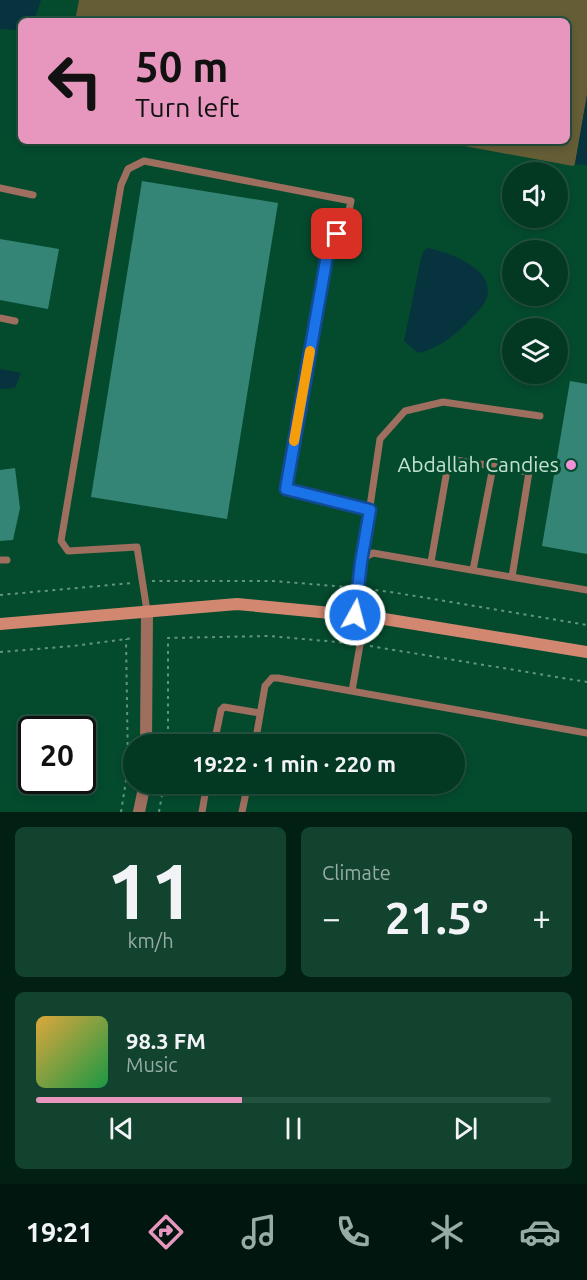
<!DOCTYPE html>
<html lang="en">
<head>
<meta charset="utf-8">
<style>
  :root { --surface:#033822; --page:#11432f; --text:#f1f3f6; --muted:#97aca5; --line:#245240; --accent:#e797bd }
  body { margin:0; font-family:Ubuntu,sans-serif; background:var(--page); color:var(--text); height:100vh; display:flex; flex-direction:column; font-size:22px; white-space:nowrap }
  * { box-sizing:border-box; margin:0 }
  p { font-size:20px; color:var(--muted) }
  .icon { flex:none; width:33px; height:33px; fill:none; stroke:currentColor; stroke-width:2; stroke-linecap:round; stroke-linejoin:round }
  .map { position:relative; height:812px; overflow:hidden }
  .side { display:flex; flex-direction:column; gap:15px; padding:15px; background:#021f13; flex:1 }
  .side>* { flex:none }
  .hud { position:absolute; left:18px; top:18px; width:552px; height:126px; border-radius:9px; box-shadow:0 3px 9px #0003,0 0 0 2px var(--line); background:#e797bd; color:#111; overflow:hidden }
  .tools { position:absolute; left:502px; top:162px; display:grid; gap:12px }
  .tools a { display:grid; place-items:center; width:66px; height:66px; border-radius:50%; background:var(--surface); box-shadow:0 3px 9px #0003,0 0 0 2px var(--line); font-size:30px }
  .speed { position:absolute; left:18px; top:716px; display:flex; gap:12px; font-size:30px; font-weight:700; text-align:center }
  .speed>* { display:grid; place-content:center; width:78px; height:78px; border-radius:50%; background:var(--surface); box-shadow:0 3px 9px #0003,0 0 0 2px var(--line); line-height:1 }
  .speed .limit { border:3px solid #111; border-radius:9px; background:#fff; color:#111 }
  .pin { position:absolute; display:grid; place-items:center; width:51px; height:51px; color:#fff; margin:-26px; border-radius:12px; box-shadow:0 3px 9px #0006 }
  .me { position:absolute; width:66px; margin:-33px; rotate:7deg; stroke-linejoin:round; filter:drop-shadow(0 0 4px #0008) }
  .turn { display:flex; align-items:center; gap:21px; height:126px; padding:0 18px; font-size:27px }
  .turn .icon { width:78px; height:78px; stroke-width:2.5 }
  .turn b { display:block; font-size:42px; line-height:51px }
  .big { font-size:45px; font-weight:700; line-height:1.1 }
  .side .widget { flex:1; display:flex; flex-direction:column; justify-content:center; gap:9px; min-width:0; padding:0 21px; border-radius:9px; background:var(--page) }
  .side .dial { align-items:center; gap:0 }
  .dial b { font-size:78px; line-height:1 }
  .song { display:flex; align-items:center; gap:18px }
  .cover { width:72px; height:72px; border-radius:9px; background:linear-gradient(135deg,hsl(40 70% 55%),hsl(140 70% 35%)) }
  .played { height:6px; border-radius:3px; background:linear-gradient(90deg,var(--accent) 40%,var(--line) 40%) }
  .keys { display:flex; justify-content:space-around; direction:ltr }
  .heat { display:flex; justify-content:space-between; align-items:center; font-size:33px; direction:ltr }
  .side .tiles { flex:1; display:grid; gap:15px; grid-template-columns:1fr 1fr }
  .widget:last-child { grid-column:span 2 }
  .trip { position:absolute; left:123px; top:734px; width:342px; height:60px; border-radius:30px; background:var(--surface); box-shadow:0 3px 9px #0003,0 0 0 2px var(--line); font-weight:700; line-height:60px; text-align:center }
  .tab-bar { display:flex; height:96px; justify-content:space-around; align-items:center; background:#01160e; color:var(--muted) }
  .tab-bar .icon { width:42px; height:42px }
  .tab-bar .on { color:var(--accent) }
  .tab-bar b { font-size:27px; color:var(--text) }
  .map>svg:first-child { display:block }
  .green { fill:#655d36 }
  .water { fill:#06333e }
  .building { fill:#348576 }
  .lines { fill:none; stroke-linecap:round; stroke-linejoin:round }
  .path { stroke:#63957e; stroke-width:2; stroke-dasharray:3 4.5; stroke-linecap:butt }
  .lane { stroke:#9e6f5f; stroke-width:7 }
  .street { stroke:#9e6f5f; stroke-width:12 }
  .secondary { stroke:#d28870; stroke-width:12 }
  .route-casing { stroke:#114b97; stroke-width:15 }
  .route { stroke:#1a73e8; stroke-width:10 }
  .slow { stroke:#f59e0b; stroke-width:10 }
  .poi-dot { fill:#f391d6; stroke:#044b2e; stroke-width:2 }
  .labels { text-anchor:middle; stroke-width:6; stroke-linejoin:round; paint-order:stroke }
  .poi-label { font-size:21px; fill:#c4e2d0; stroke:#044b2e; text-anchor:end }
</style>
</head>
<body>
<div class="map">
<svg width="587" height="812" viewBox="0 0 587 812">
  <rect width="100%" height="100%" fill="#044b2e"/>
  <!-- green -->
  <path class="green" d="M 79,0 L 587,0 L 587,95 L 575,164 L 573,166 L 437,141 L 567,141 L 567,21 L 75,21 Z"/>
  <!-- water -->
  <path class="water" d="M 0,0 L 41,0 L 34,21 L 21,21 L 21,30 L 0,29 Z
    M 587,95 L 587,165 L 575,164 Z
    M 428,248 C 450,253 498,269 486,300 C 482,309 472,317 465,325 C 451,338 437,349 418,353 L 404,341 L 421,258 L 424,251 Z
    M 0,369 L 21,373 L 15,388 L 0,389 Z"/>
  <!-- building -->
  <path class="building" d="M 142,181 L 278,203 L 227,519 L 91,497 Z
    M 0,239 L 59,249 L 48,309 L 0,300 Z
    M 570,381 L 587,384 L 587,554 L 542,546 Z
    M 15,468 L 20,508 L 13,540 L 0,541 L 0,470 Z"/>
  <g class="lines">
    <!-- path -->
    <path class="path" d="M 152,581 L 273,581 L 347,587
      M 368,589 L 397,593 L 587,625
      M 0,595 L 132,583
      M 370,646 L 587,682
      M 0,652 L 73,646 L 134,638
      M 168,744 L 168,638 L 269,636 L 349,643
      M 121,812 L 128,768 L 126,639
      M 159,812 L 164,783"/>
    <!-- lane -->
    <path class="lane" d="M 0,188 L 33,195
      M 0,318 L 15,321
      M 0,560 L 7,560
      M 362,560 L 380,439 L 405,411 L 443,402 L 540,416
      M 431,562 L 449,459 L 529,472 L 512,577
      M 473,570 L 492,472
      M 147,611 L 137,547 L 68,551 L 61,541 L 121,185 L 128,169 L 144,161 L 351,201 L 346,225 L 329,244 L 286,489 L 370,510
      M 355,615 L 361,562 L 365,557 L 373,553 L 587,590
      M 352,691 L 365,616
      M 214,744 L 221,710 L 224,707 L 260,713
      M 255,744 L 265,686 L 272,678 L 278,678 L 587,733
      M 202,812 L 207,783
      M 242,812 L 248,783"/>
    <!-- street -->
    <path class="street" d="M 146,744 L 147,611
      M 139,812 L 145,783"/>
    <!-- secondary -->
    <path class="secondary" d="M 0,624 L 237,604 L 372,617 L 587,652"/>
  </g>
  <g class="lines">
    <!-- route casing -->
    <g class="route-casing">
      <path id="route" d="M 337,234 L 329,244 L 286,489 L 370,510 L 361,562 L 355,615"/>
    </g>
    <!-- route -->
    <use href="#route" class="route"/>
    <!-- slow -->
    <path class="slow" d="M 294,441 L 310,351"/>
  </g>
  <!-- markers -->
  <circle class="poi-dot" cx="571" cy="465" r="6"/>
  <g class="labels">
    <!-- poi labels -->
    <g class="poi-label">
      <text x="559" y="472">Abdallah Candies</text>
    </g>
  </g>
</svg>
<div class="tools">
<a><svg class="icon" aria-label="sound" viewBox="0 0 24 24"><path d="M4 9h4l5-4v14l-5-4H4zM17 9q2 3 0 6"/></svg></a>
<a><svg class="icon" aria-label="search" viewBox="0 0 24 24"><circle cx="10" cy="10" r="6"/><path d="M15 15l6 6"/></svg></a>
<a><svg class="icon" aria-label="layers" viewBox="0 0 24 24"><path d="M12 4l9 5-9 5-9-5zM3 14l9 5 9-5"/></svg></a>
</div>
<div class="speed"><div class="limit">20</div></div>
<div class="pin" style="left:337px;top:234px;background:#d93025"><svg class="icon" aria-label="arrive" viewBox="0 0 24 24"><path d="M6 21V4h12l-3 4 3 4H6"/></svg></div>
<svg class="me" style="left:355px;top:615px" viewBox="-20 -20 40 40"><circle r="17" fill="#1a73e8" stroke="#fff" stroke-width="3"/><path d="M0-11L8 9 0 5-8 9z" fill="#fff"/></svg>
<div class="trip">19:22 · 1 min · 220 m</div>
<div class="hud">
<div class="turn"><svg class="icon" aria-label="left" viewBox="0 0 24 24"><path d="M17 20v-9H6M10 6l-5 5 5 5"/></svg><div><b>50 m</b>Turn left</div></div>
</div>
</div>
<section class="side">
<div class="tiles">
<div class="widget dial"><b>11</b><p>km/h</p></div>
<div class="widget"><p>Climate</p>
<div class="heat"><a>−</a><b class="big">21.5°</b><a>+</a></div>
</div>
<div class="widget">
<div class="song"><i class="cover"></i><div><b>98.3 FM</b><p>Music</p></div></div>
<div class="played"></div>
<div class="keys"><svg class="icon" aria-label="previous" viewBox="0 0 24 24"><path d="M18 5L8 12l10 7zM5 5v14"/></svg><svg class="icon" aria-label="pause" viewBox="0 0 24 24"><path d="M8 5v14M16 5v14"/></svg><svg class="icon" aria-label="next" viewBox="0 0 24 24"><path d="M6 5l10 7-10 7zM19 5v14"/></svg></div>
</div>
</div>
</section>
<nav class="tab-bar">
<b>19:21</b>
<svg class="icon on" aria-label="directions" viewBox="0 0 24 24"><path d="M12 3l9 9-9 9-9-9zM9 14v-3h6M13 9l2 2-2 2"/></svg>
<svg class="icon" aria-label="music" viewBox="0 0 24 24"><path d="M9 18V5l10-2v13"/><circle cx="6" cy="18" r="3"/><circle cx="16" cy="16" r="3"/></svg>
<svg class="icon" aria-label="phone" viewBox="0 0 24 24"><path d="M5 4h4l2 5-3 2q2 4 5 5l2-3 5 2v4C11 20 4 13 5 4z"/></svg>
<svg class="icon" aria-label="climate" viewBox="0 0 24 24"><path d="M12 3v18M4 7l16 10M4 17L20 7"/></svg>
<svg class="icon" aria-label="car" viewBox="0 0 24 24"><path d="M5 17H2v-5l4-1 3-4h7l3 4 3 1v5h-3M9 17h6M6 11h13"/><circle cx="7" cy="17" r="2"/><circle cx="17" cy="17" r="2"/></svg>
</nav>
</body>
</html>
